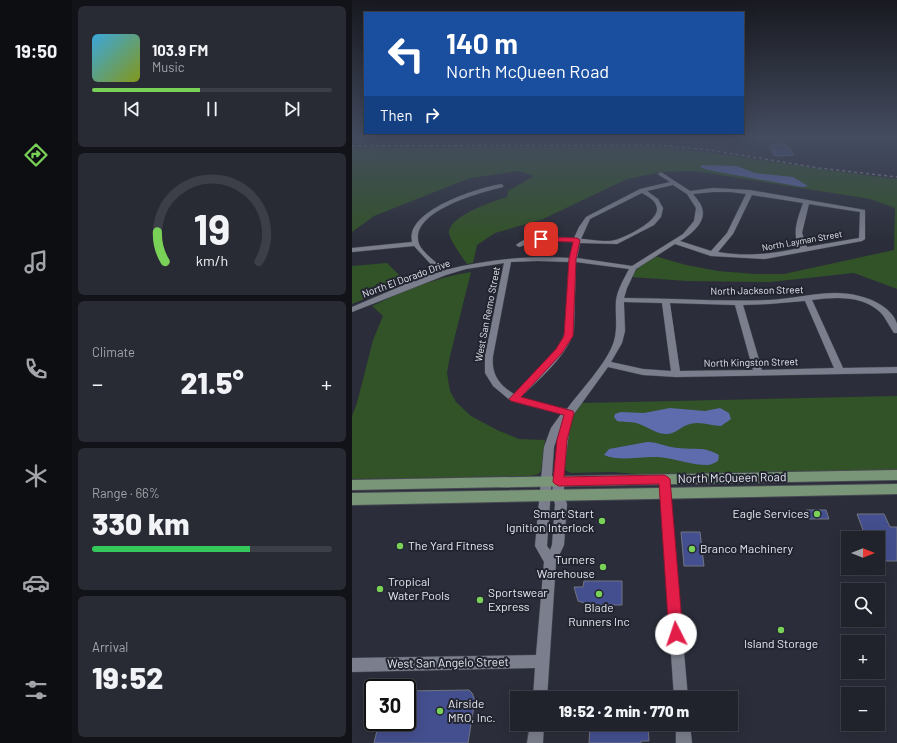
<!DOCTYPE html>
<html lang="en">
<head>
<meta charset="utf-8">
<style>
  :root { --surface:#20222c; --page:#282a34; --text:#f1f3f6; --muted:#a2a4a9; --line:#3d3f48; --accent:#79d158 }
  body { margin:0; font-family:Barlow,sans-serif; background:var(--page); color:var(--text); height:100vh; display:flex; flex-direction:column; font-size:15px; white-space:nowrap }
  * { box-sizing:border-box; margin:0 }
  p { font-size:13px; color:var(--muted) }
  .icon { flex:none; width:22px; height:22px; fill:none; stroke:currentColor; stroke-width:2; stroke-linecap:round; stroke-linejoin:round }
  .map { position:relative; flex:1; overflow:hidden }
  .sheet { display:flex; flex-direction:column; gap:6px; padding:6px; background:#121318; width:280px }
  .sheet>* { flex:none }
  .hud { position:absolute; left:12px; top:12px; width:380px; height:122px; border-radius:0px; box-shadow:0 4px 16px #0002,0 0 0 1px var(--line); background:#1a4fa0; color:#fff; overflow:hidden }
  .needle { width:26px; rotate:90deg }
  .tools { position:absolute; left:489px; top:531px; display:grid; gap:8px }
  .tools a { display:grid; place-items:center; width:44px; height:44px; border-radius:0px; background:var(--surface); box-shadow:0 4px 16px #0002,0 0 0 1px var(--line); font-size:20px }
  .speed { position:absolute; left:12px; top:679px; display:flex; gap:8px; font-size:20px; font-weight:700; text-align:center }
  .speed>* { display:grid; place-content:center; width:52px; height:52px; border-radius:50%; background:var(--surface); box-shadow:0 4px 16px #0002,0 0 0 1px var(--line); line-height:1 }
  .speed .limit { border:2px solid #111; border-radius:6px; background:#fff; color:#111 }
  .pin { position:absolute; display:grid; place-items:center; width:34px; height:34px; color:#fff; margin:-17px; border-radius:8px; box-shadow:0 2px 6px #0006 }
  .me { position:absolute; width:44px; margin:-22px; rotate:356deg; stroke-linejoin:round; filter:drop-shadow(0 0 3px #0008) }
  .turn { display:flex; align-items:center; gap:14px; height:84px; padding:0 16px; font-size:18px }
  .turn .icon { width:52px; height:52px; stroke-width:2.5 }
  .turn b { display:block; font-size:28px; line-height:34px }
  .then { display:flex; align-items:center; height:38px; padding:0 16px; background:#0003; gap:8px; font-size:15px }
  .big { font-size:30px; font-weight:800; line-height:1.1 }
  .sheet .card { flex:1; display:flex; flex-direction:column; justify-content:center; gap:6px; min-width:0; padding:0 14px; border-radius:6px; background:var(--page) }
  .sheet .dial { align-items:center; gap:0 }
  .dial svg { height:104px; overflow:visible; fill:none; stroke:var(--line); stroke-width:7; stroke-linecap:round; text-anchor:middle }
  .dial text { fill:var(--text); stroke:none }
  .song { display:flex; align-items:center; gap:12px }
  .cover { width:48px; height:48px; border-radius:6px; background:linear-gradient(135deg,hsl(200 70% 55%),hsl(70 70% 35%)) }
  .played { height:4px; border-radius:2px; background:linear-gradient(90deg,var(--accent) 45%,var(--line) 45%) }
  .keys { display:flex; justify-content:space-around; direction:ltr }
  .heat { display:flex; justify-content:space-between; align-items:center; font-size:22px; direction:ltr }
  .charge { height:6px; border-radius:3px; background:linear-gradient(90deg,#34c759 66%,var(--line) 0) }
  .trip { position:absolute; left:158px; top:691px; width:228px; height:40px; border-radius:0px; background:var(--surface); box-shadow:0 4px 16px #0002,0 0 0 1px var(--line); font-weight:800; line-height:40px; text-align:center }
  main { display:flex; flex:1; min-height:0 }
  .tabs { display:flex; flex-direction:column; width:72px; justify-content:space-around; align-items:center; background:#0d0e12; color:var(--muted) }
  .tabs .icon { width:28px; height:28px }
  .tabs .current { color:var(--accent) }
  .tabs b { font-size:18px; color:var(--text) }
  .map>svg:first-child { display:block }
  .green { fill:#325227 }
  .water { fill:#5e6bad }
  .building { fill:#444f8f; stroke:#707481 }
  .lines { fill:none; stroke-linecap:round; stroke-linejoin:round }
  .minor-casing { stroke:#464952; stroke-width:1 }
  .major-casing { stroke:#464952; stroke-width:2 }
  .minor { fill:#7b7f8d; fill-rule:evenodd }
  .major { fill:#7a9678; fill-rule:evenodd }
  .rail { stroke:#878a94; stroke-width:1.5; stroke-dasharray:3 3; stroke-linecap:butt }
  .route { fill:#e11d48; stroke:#92132f }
  .poi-dot { fill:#79d158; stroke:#222530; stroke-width:1.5 }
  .labels { text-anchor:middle; stroke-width:4; stroke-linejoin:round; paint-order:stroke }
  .far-street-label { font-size:9px; fill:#e5e7ef; stroke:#222530 }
  .street-label { font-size:10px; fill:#e5e7ef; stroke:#222530 }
  .near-street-label { font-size:12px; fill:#e5e7ef; stroke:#222530 }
  .near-poi-label { font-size:12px; fill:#e5e7ef; stroke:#222530; text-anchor:start }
</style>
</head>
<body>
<main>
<nav class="tabs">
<b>19:50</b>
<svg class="icon current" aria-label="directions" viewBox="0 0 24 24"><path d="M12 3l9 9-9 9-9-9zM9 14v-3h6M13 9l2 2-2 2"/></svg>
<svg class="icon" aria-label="music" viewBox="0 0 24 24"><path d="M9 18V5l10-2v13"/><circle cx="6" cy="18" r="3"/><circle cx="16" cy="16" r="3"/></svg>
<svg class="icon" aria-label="phone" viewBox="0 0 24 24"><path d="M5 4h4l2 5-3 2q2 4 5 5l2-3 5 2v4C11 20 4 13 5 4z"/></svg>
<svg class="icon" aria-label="climate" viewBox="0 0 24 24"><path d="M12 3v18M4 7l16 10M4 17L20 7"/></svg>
<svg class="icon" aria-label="car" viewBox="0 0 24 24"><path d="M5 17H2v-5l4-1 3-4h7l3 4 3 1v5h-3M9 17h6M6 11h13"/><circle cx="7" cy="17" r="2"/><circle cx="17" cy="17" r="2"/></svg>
<svg class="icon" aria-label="filters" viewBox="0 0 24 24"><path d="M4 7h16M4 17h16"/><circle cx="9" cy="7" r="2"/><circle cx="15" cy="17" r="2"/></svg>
</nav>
<section class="sheet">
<div class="card">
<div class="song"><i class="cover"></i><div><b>103.9 FM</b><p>Music</p></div></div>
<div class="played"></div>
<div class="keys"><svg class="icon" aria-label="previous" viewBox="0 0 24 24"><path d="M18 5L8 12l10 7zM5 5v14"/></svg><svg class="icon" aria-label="pause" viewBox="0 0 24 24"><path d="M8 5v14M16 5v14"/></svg><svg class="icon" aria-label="next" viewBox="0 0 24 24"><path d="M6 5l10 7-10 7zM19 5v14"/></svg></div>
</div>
<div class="card dial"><svg viewBox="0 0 100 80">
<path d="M14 69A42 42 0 1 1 86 69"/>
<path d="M14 69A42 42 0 0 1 8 46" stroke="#79d158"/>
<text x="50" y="56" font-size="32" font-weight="700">19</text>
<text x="50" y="72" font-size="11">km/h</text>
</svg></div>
<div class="card"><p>Climate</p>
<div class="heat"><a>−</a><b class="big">21.5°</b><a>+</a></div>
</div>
<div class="card"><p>Range · 66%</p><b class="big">330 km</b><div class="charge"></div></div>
<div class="card"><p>Arrival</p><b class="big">19:52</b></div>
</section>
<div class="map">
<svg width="545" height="743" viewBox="0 0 545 743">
  <rect width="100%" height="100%" fill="#2b2e3a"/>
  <!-- green -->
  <path class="green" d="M 327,137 L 394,138 L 395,140 L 328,141 Z
    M 297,146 C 380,153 462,170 545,179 L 545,289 L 502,273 L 418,282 L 335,281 L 279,277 L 288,265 L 303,256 L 334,265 L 366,271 L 403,274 L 432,274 L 542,250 L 543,208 L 518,199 L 343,171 L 309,172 L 275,179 L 191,219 L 143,233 L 125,245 L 121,263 L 115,264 C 110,257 96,238 97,231 C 100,215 142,201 155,197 L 156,191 L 182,176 L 167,171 L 118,178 L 22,216 L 0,232 L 0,148 Z
    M 35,263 L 54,282 L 0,304 L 0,266 Z
    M 119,272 L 98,356 L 95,373 L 98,391 L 104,402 L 119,416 L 145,430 L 167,439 L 193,440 L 189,471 L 186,474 L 178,476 L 0,479 L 0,416 L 5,403 L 21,340 L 31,316 L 20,306 C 53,290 83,278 119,272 Z
    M 545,396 L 545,470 L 285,474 L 261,472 L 219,473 L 211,469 C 212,444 214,423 230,403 Z"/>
  <!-- water -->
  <path class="water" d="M 350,165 L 385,166 L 403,173 L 441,177 L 456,186 L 450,187 L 356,170 L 348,167 Z
    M 318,408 L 353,411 L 368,408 L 377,413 L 379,419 L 369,426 C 359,426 349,421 338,424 C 329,426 323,435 313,434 C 303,433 296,427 287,424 C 280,421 272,423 265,421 L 262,417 L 263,414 L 269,412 L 292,413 Z
    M 295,442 C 306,442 315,447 326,448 C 342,450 352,446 367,455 L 366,461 C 362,463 359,465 355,465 C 339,465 322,458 306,457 C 287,456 269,462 252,455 L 257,449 Z"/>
  <!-- building -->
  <path class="building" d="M 432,144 L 433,146 L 436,146 L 442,155 L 425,156 L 422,155 L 417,146 L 420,146 L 419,145 Z
    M 454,510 L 474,510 L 477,519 L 457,519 Z
    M 505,514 L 532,514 L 538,527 L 545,527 L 545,561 L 526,561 L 526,538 L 514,538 Z
    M 329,532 L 348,532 L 352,566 L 332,566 Z
    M 232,581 L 270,581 L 270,605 L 239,605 L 226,601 L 222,587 L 231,587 Z
    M 117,690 L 120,693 L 123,700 L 116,743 L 22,743 L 27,722 L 55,722 L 55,691 Z
    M 238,724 L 296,724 L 297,741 L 289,741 L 289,743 L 237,743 Z"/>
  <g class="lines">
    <!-- minor casing -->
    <g class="minor-casing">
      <path id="minor" d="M 309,172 L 338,191 L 361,188 L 398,190 L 513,210 L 513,239 L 510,241 L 413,259 L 359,256 L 323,244 L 284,269 L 275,288 L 272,298 C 320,298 368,302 416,300 C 446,299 478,288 507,296 C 521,299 541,309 545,324 C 545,327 545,331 545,333 L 542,333 C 537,326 534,318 528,312 C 510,295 483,297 460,300 L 491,368 L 545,367 L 545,373 L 324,377 L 291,375 L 256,367 L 222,414 L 218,425 L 212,471 L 212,495 L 215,504 L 212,545 L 204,562 L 195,698 L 181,698 L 183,668 L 0,672 L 0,658 L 184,655 L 192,562 L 183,546 L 192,447 L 199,428 L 209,414 L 159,401 L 141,386 L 133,373 L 133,356 L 152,263 L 114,269 L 94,275 L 0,312 L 0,307 L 54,284 L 86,272 L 62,246 L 0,252 L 0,248 L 60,242 C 60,240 59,236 60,233 C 66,207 126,188 149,184 L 151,185 L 151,187 C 130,192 56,211 67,244 C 70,252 86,264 93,270 C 134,260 175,255 218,258 L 221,242 L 198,241 L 181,242 L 167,247 L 164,245 C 178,233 204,237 222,238 L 227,227 L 234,217 L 288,189 L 318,182 L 307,175 L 306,174 ZM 321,185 L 335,194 L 344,208 L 342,221 L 331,234 L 280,266 L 225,258 L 228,243 L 265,244 L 302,225 L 309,217 L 311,208 L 306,199 L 295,191 ZM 361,192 L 379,192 L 394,194 L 375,233 L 359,251 L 328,241 C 338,235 355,222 350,208 C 349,203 344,198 341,194 ZM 290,193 C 295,196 304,200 305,208 C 307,221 274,237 263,240 C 255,243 237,239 229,239 L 238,219 ZM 400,195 L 451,203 C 446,218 439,234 448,248 C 418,254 397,257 366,252 L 381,234 ZM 457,204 L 508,212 L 507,238 L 455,247 L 450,233 ZM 186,261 L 217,262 L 213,331 C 208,354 178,378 162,394 C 147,385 139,374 141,356 L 159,262 ZM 224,262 L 277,269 C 272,279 265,290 264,301 C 263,315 266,327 262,341 C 256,362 228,391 215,409 L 185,403 L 169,397 C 186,380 219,353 222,328 ZM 453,301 L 482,368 L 410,370 L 391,305 L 417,304 ZM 272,302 L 310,303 L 319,371 L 291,369 L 259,362 L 270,343 L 273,331 ZM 318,303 L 383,305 L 401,370 L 328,371 ZM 207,432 L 202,471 L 200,495 L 203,504 L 200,545 L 198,550 L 195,546 L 202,447 Z
        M 312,475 L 316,476 L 317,479 L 336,698 L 322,698 L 307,479 L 308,476 Z
        M 178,724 L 192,724 L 191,743 L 175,743 Z
        M 324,724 L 338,724 L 340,743 L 324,743 Z"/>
    </g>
    <!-- major casing -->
    <g class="major-casing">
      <path id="major" d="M 545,470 L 545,480 L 0,490 L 0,480 Z
        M 545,484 L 545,494 L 0,505 L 0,493 Z"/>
    </g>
    <!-- minor -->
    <use href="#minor" class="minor"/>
    <!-- major -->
    <use href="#major" class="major"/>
    <!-- rail -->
    <path class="rail" d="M 0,146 L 307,145 L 364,151 L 467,168 L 545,177"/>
  </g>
  <!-- sky -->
  <linearGradient id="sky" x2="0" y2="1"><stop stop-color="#181920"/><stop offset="0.57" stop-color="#444c60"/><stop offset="1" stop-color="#444c60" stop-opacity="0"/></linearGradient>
  <rect width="545" height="241" fill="url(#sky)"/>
  <!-- route -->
  <path class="route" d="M 189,237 L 225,238 L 228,240 L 224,259 L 221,336 L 210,353 L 169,397 L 221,411 L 222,413 L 215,440 L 212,477 L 312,475 L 316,477 L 318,479 L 331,634 L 329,638 L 324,640 L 319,638 L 317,634 L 307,484 L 207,486 L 203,484 L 201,482 L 205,440 L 212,415 L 159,401 L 157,399 L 204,349 L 212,336 L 217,259 L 221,242 L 186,241 L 186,238 Z"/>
  <!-- markers -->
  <g class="poi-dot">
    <circle cx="465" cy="514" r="4"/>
    <circle cx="250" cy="521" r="4"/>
    <circle cx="48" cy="546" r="4"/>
    <circle cx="340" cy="549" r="4"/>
    <circle cx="251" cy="567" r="4"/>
    <circle cx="28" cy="589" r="4"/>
    <circle cx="247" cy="594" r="4"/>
    <circle cx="128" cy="600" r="4"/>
    <circle cx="429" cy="630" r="4"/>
    <circle cx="88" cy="711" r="4"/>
  </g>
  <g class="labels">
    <!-- far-street labels -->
    <g class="far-street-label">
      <text transform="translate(450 241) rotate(-10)" y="3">North Layman Street</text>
    </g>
    <!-- street labels -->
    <g class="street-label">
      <text transform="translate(54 278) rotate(-20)" y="4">North El Dorado Drive</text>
      <text transform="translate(405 290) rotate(-1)" y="4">North Jackson Street</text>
      <text transform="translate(135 314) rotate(-79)" y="4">West San Remo Street</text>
      <text transform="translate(399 362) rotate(-1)" y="4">North Kingston Street</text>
    </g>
    <!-- near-street labels -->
    <g class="near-street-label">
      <text transform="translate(380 478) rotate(-1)" y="4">North McQueen Road</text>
      <text transform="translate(96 663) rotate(-1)" y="4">West San Angelo Street</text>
    </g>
    <!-- near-poi labels -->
    <g class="near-poi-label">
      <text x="242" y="518" text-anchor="end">Smart Start<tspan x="242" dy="14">Ignition Interlock</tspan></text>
      <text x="457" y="518" text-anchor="end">Eagle Services</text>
      <text x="56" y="550">The Yard Fitness</text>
      <text x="348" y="553">Branco Machinery</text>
      <text x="243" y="564" text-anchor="end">Turners<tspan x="243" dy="14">Warehouse</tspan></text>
      <text x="36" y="586">Tropical<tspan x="36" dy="14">Water Pools</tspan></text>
      <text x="136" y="597">Sportswear<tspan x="136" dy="14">Express</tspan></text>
      <text x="247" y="612" text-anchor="middle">Blade<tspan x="247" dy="14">Runners Inc</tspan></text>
      <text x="429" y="648" text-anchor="middle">Island Storage</text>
      <text x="96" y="708">Airside<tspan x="96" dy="14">MRO, Inc.</tspan></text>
    </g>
  </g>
</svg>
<div class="tools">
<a><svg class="needle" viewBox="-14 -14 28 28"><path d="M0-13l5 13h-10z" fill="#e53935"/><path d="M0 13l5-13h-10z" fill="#a2a4a9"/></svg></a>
<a><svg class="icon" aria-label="search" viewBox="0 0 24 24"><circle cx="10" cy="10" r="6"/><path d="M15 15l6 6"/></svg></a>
<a>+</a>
<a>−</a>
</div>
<div class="speed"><div class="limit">30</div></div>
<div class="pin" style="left:189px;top:239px;background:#d93025"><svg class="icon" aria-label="arrive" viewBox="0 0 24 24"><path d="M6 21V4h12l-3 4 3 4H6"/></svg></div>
<svg class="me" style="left:324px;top:634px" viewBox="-20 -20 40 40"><circle r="19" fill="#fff"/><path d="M0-13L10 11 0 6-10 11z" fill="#e11d48"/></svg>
<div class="trip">19:52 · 2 min · 770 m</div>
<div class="hud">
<div class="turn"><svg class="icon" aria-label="left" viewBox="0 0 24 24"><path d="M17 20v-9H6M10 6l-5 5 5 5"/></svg><div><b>140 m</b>North McQueen Road</div></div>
<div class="then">Then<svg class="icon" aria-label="right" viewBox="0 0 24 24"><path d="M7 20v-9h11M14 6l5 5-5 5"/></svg></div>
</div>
</div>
</main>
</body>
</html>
